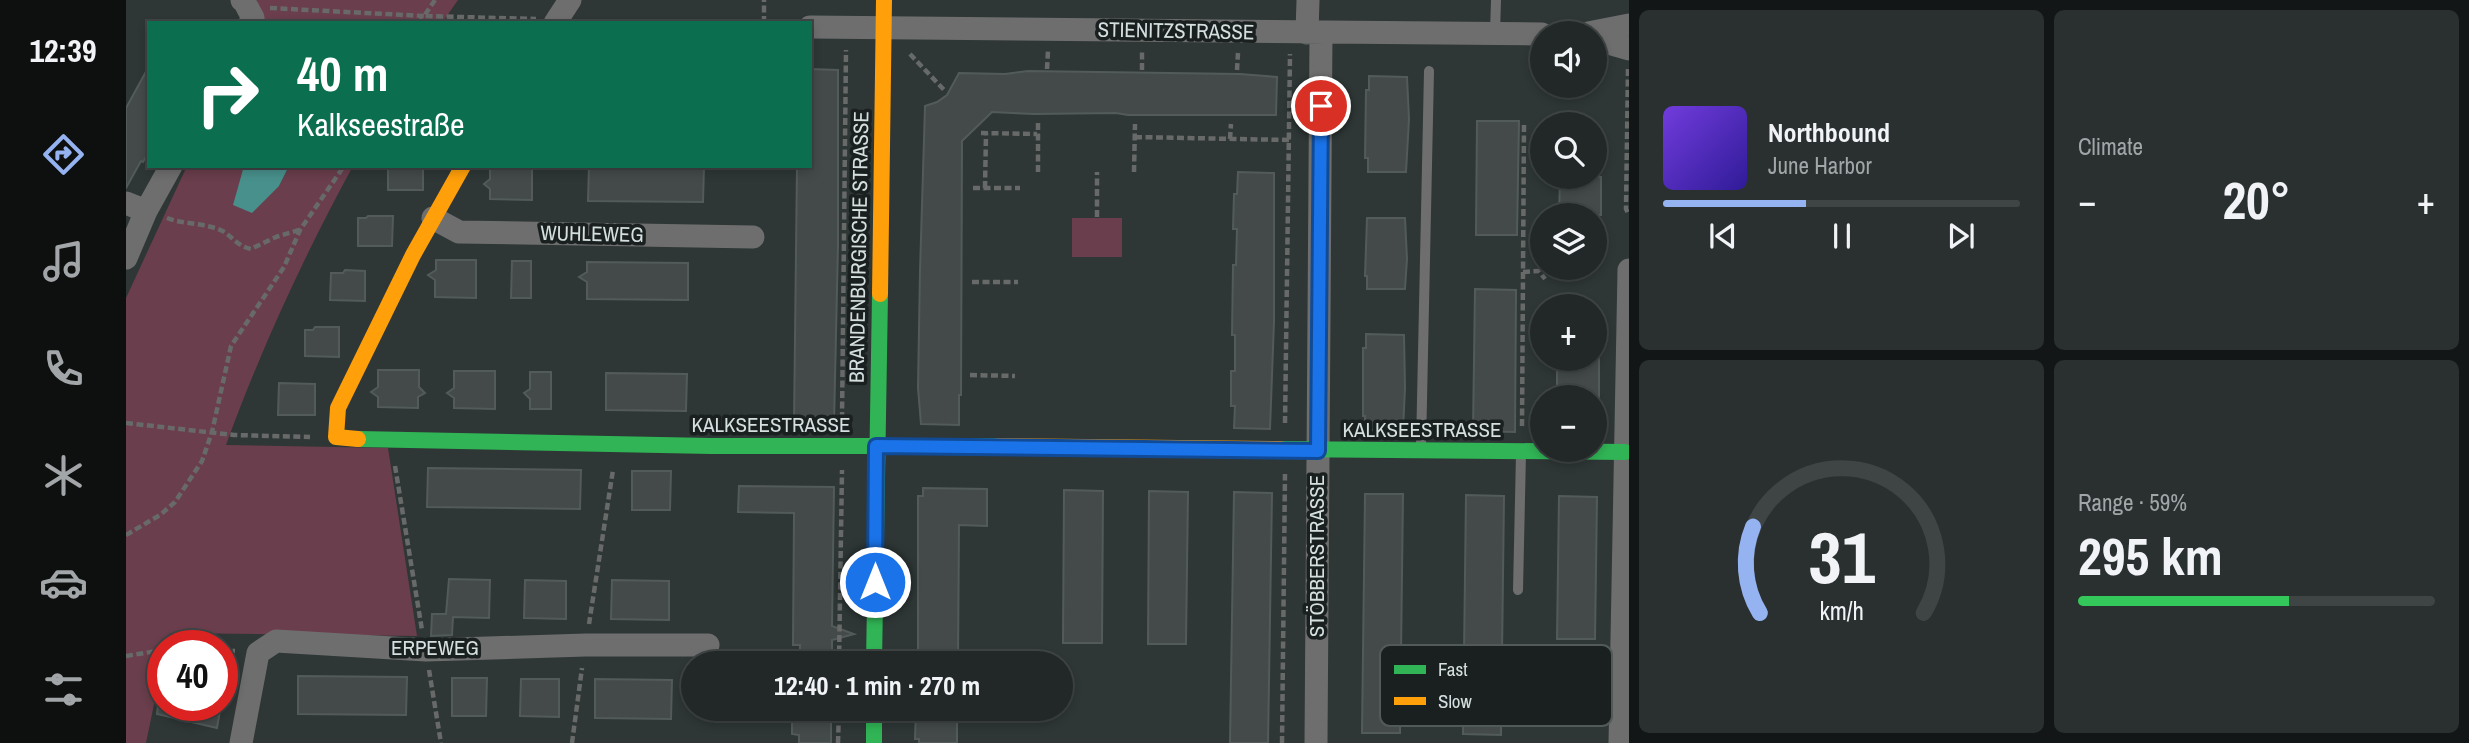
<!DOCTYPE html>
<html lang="en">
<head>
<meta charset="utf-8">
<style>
  :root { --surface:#222828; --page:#2a3030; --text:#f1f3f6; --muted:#a2a6a8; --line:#3f4445; --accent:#95b2f1 }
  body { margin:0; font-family:"Archivo Narrow",sans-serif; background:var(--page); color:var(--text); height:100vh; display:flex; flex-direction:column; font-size:26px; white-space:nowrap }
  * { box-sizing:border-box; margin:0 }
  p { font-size:23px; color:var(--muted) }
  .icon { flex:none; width:38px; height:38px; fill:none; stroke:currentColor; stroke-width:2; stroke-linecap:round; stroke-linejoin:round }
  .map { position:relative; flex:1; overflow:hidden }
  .sheet { display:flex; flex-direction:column; gap:10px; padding:10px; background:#131616; width:840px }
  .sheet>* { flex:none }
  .hud { position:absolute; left:21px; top:21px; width:665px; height:147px; border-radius:0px; box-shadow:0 4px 10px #0003,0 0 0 2px var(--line); background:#0b6e4f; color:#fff; overflow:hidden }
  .fabs { position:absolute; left:1404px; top:21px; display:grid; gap:14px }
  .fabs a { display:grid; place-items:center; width:77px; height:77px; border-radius:50%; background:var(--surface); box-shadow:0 4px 10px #0003,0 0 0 2px var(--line); font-size:35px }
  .speed { position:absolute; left:21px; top:630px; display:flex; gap:14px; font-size:35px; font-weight:700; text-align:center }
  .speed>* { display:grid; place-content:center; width:91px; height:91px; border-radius:50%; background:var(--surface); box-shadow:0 4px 10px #0003,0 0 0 2px var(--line); line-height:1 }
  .speed .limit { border:10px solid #d22; background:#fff; color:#111 }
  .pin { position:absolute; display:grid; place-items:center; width:60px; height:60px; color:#fff; margin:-30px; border:4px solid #fff; border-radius:50%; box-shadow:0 2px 7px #0007 }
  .me { position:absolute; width:77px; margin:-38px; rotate:0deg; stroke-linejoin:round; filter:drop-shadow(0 0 5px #0008) }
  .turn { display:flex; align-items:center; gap:24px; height:147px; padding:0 35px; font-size:32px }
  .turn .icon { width:91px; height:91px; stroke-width:2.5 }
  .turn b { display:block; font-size:49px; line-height:60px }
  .big { font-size:52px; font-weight:700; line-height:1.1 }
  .sheet .widget { flex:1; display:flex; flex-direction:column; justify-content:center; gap:10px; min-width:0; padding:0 24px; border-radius:10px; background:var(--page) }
  .sheet .dial { align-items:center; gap:0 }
  .dial svg { height:182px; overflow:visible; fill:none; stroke:var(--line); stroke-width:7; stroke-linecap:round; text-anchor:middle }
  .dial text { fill:var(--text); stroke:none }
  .song { display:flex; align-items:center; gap:21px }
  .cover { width:84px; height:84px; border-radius:10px; background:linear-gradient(135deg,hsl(260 70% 55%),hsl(250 70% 35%)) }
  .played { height:7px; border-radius:4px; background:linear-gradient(90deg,var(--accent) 40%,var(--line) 40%) }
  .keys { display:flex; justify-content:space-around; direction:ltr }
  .heat { display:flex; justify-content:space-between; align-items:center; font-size:38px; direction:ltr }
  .charge { height:10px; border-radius:5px; background:linear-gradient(90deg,#34c759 59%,var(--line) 0) }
  .sheet .tiles { flex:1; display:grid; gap:10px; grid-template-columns:repeat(2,1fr) }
  .trip { position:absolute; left:555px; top:651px; width:392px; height:70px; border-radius:35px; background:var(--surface); box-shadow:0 4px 10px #0003,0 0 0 2px var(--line); font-weight:700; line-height:70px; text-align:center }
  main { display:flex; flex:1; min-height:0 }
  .tab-bar { display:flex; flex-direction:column; width:126px; justify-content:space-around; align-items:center; background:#0e1010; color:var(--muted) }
  .tab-bar .icon { width:49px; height:49px }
  .tab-bar .selected { color:var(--accent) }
  .tab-bar b { font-size:32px; color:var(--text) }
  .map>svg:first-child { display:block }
  .green { fill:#6a3e4c }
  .water { fill:#48908c }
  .building { fill:#444a4a; stroke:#535a5a; stroke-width:2 }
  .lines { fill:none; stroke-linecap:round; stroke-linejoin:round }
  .path { stroke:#686a6a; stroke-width:4.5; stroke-dasharray:7 3.5; stroke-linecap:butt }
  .lane { stroke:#6e6e6e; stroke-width:10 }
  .street { stroke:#6e6e6e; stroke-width:23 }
  .fast { stroke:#30b455; stroke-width:16 }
  .slow { stroke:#ff9f0a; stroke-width:16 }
  .route-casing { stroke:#114b97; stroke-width:18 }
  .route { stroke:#1a73e8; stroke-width:12 }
  .labels { text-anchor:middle; stroke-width:7; stroke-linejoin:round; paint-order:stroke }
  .street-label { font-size:21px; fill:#d6dfdf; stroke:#19201f }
  .key { fill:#19201f; stroke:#525959; stroke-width:2 }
  .key-label { font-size:19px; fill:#d6dfdf }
</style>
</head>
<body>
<main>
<nav class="tab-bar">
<b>12:39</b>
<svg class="icon selected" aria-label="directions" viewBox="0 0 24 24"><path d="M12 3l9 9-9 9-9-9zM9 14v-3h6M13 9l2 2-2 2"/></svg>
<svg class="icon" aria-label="music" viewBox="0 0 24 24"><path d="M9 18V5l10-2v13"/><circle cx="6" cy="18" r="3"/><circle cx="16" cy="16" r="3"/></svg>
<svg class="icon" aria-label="phone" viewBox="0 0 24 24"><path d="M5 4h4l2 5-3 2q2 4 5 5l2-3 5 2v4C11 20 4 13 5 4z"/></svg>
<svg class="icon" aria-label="climate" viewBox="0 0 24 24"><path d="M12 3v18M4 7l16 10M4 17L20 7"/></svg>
<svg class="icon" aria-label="car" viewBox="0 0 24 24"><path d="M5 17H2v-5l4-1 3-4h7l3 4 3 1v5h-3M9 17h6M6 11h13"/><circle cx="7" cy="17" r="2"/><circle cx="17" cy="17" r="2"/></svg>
<svg class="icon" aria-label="filters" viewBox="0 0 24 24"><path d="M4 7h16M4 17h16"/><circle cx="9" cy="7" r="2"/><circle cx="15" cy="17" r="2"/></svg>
</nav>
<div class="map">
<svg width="1503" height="743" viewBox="0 0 1503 743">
  <rect width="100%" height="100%" fill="#2e3636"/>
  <!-- green -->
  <path class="green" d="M 131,0 L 332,0 L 316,23 L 136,23 Z
    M 61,166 L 118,166 L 116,169 L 153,186 L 163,166 L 227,166 C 178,256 135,349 100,445 L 262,448 L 291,636 L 44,633 L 40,646 L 37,646 L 37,661 L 20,743 L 0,743 L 0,298 Z
    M 946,218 L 996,218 L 996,257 L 946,257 Z"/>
  <!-- water -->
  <path class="water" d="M 118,166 L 163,166 L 153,186 L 126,213 L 107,205 Z"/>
  <!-- building -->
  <path class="building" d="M 23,66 L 23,152 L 17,162 L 15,161 L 0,188 L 0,108 Z
    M 684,69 L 712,70 L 712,245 L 708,423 L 668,423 L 671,166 L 684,166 Z
    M 902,71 L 1114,74 L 1151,77 L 1150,115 L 1002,115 L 990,113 L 908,114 L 866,112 L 836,141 L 835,395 L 833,395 L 833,425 L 795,424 L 792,388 L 794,271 L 799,106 L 811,102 L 821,95 L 833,73 L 879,74 Z
    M 1243,76 L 1281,77 L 1283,119 L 1280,172 L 1242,172 L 1242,158 L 1239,158 L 1240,90 L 1243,90 Z
    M 1351,121 L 1393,121 L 1391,235 L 1350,235 Z
    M 262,166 L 297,166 L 297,190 L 262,190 Z
    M 364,166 L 406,166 L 406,200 L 364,199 L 364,189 L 358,184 L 364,179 Z
    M 463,166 L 578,166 L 577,202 L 462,201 Z
    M 1112,172 L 1148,173 L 1148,321 L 1144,429 L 1108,428 L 1109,406 L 1105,406 L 1105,371 L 1109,371 L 1109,335 L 1106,335 L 1107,265 L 1110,265 L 1111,229 L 1107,229 L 1108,194 L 1111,194 Z
    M 1434,177 L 1475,177 L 1475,215 L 1433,215 Z
    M 242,216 L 267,216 L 266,246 L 232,246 L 232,218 L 240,218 Z
    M 1241,218 L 1279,218 L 1281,259 L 1279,289 L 1241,289 L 1241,276 L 1239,276 Z
    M 310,260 L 350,260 L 350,298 L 309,297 L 309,280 L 302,275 L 310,270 Z
    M 386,261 L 405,261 L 405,298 L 385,298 Z
    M 461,262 L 562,263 L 562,300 L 461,299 L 461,282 L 453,277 L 461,272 Z
    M 219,270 L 239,271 L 239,301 L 204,300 L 205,273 L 217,273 Z
    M 1349,289 L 1390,290 L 1389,432 L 1347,431 Z
    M 189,327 L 213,327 L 213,357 L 179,356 L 179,330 L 187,330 Z
    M 1240,334 L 1278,335 L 1279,388 L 1277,430 L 1239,430 L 1239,416 L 1237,416 L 1237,348 L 1240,348 Z
    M 1431,359 L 1473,359 L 1473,397 L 1431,397 Z
    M 252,370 L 293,370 L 293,387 L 299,393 L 292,397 L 292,408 L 252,407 L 252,397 L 245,392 L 252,387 Z
    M 328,371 L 369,371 L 369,409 L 328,408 L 328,398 L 321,393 L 328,388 Z
    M 404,372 L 425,372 L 425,409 L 404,409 L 404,399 L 398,393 L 404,389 Z
    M 480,373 L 561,374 L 560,411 L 480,410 Z
    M 153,383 L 189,384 L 189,415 L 152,415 Z
    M 302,468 L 455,470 L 454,509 L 301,507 Z
    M 506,471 L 545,471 L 544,510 L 506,510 Z
    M 613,486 L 708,487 L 706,626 L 728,634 L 706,640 L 706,663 L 674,663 L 674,645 L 667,645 L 668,513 L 612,512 Z
    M 797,488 L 861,489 L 861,526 L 833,525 L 832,663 L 792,663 L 792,496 L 797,496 Z
    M 938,490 L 977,491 L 976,643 L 937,643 Z
    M 1023,491 L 1062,492 L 1060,644 L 1022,644 Z
    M 1108,492 L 1146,493 L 1142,743 L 1104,743 Z
    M 1239,494 L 1277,494 L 1274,733 L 1236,733 Z
    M 1340,495 L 1378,496 L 1375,735 L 1337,734 Z
    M 1433,496 L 1471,497 L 1469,639 L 1431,639 Z
    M 323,579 L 364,580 L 363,618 L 327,617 L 326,635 L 305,636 L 306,614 L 320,614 Z
    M 399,580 L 440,581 L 440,619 L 398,618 Z
    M 486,580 L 543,581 L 543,620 L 485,619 Z
    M 172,676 L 281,677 L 280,715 L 172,714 Z
    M 326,678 L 361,678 L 360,716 L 326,716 Z
    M 395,679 L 433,679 L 433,717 L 394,716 Z
    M 469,679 L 546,680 L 545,719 L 469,718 Z
    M 32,705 L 95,705 L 91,728 L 31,714 Z
    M 666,709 L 705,709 L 705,743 L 673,743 L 673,735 L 666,734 Z
    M 790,709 L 831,709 L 831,743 L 793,743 L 793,739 L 789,739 Z"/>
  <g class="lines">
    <!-- path -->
    <path class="path" d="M 309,0 L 298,16 L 410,19
      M 144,8 L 298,16 L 293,23
      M 638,23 L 638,0
      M 784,54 L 820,92
      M 921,69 L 922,51
      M 1502,69 L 1500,209 L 1503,215
      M 1016,70 L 1016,52
      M 1111,70 L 1112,53
      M 912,123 L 912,173
      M 855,133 L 911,134
      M 1009,137 L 1163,140
      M 1104,139 L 1105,124
      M 1008,172 L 1009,124
      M 847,188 L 894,188
      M 859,188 L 860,133
      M 971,217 L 971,172
      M 41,218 C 57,224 75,223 92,229 C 106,234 108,245 125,249 L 150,237 L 173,230
      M 1397,272 L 1413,271 L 1419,279
      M 846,282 L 892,282
      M 844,375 L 889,376
      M 716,419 L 720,50
      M 0,423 L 108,435 L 184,437
      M 1159,423 L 1164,54
      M 1396,426 L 1398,123
      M 269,466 L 296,630
      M 0,535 L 34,515 L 49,502 L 76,461 L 86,432 L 105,346 L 158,267 L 174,230 L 218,166
      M 463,624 L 487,470
      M 96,650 L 109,651
      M 0,656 L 37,650
      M 713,663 L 716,470
      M 873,663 L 873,654
      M 303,670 L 315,743
      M 446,743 L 456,668
      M 712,743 L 713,709
      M 1156,743 L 1159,474"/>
    <!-- lane -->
    <path class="lane" d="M 1369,33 L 1370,0
      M 1295,447 L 1303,71
      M 1392,590 L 1395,453
      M 1388,662 L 1389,720
      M 1388,681 L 1495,681"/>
    <!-- street -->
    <path class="street" d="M 116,0 L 118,1 L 127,18 L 124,23
      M 429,23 L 444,0
      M 684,27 L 1416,34
      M 1181,33 L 1182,0
      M 1462,33 L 1503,25
      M 1468,39 L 1503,49
      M 0,203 L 20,211
      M 307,218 L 333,232 L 627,237
      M 0,258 L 20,211 L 45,166
      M 115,743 L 132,653 L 150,641 L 300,650 L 460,645 L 582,645
      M 1190,743 L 1195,33
      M 1494,743 L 1503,270"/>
    <!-- fast -->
    <path class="fast" d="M 232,439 L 585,446 L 872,446
      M 1154,449 L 1499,452
      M 748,663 L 754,294
      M 748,709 L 748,743"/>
    <!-- slow -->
    <path class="slow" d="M 754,294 L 758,0
      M 232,439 L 210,437 L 212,408 L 287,255 L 337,166
      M 872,446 L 1154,449"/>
  </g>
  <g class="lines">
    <!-- route casing -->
    <g class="route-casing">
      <path id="route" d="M 749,582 L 750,446 L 1192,451 L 1195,106"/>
    </g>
    <!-- route -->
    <use href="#route" class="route"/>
  </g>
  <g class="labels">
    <!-- street labels -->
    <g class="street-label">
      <text transform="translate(1050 31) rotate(1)" y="7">STIENITZSTRASSE</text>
      <text transform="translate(466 234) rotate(1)" y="7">WUHLEWEG</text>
      <text transform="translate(733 247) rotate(-89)" y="7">BRANDENBURGISCHE STRASSE</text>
      <text x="645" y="432">KALKSEESTRASSE</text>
      <text x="1296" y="437">KALKSEESTRASSE</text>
      <text transform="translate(1191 556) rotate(-90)" y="7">STÖBBERSTRASSE</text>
      <text x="309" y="655">ERPEWEG</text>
    </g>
  </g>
  <!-- legend -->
  <rect x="1254" y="645" width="232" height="81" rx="10" class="key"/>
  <rect x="1268" y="665" width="32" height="9" fill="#30b455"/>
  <rect x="1268" y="697" width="32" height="8" fill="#ff9f0a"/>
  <g class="key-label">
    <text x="1312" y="676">Fast</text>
    <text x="1312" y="708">Slow</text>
  </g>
</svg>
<div class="fabs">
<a><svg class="icon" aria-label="sound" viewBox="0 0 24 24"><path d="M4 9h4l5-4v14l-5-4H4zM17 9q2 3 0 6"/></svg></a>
<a><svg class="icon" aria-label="search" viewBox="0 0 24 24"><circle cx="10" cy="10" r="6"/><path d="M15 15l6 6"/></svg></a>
<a><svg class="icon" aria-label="layers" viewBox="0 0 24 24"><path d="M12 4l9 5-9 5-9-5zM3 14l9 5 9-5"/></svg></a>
<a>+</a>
<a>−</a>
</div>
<div class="speed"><div class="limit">40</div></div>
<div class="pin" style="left:1195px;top:106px;background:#d93025"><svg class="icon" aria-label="arrive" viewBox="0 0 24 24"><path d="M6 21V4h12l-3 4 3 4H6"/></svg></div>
<svg class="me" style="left:749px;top:582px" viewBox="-20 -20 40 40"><circle r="17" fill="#1a73e8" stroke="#fff" stroke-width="3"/><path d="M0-11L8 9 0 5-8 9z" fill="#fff"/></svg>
<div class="trip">12:40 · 1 min · 270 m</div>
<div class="hud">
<div class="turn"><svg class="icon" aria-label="right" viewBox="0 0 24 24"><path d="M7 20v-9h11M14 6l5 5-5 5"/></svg><div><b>40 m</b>Kalkseestraße</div></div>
</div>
</div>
<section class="sheet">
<div class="tiles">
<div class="widget">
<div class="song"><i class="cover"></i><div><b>Northbound</b><p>June Harbor</p></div></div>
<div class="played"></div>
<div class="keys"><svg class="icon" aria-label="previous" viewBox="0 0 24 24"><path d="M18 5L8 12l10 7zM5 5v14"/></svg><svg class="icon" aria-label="pause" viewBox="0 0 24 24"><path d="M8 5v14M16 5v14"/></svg><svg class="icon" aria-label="next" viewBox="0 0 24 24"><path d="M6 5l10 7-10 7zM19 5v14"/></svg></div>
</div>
<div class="widget"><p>Climate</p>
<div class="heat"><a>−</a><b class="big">20°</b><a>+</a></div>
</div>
<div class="widget dial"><svg viewBox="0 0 100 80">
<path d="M14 69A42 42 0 1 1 86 69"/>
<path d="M14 69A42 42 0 0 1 11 31" stroke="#95b2f1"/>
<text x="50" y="56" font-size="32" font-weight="700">31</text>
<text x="50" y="72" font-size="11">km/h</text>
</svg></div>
<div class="widget"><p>Range · 59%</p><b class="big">295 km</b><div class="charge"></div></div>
</div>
</section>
</main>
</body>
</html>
